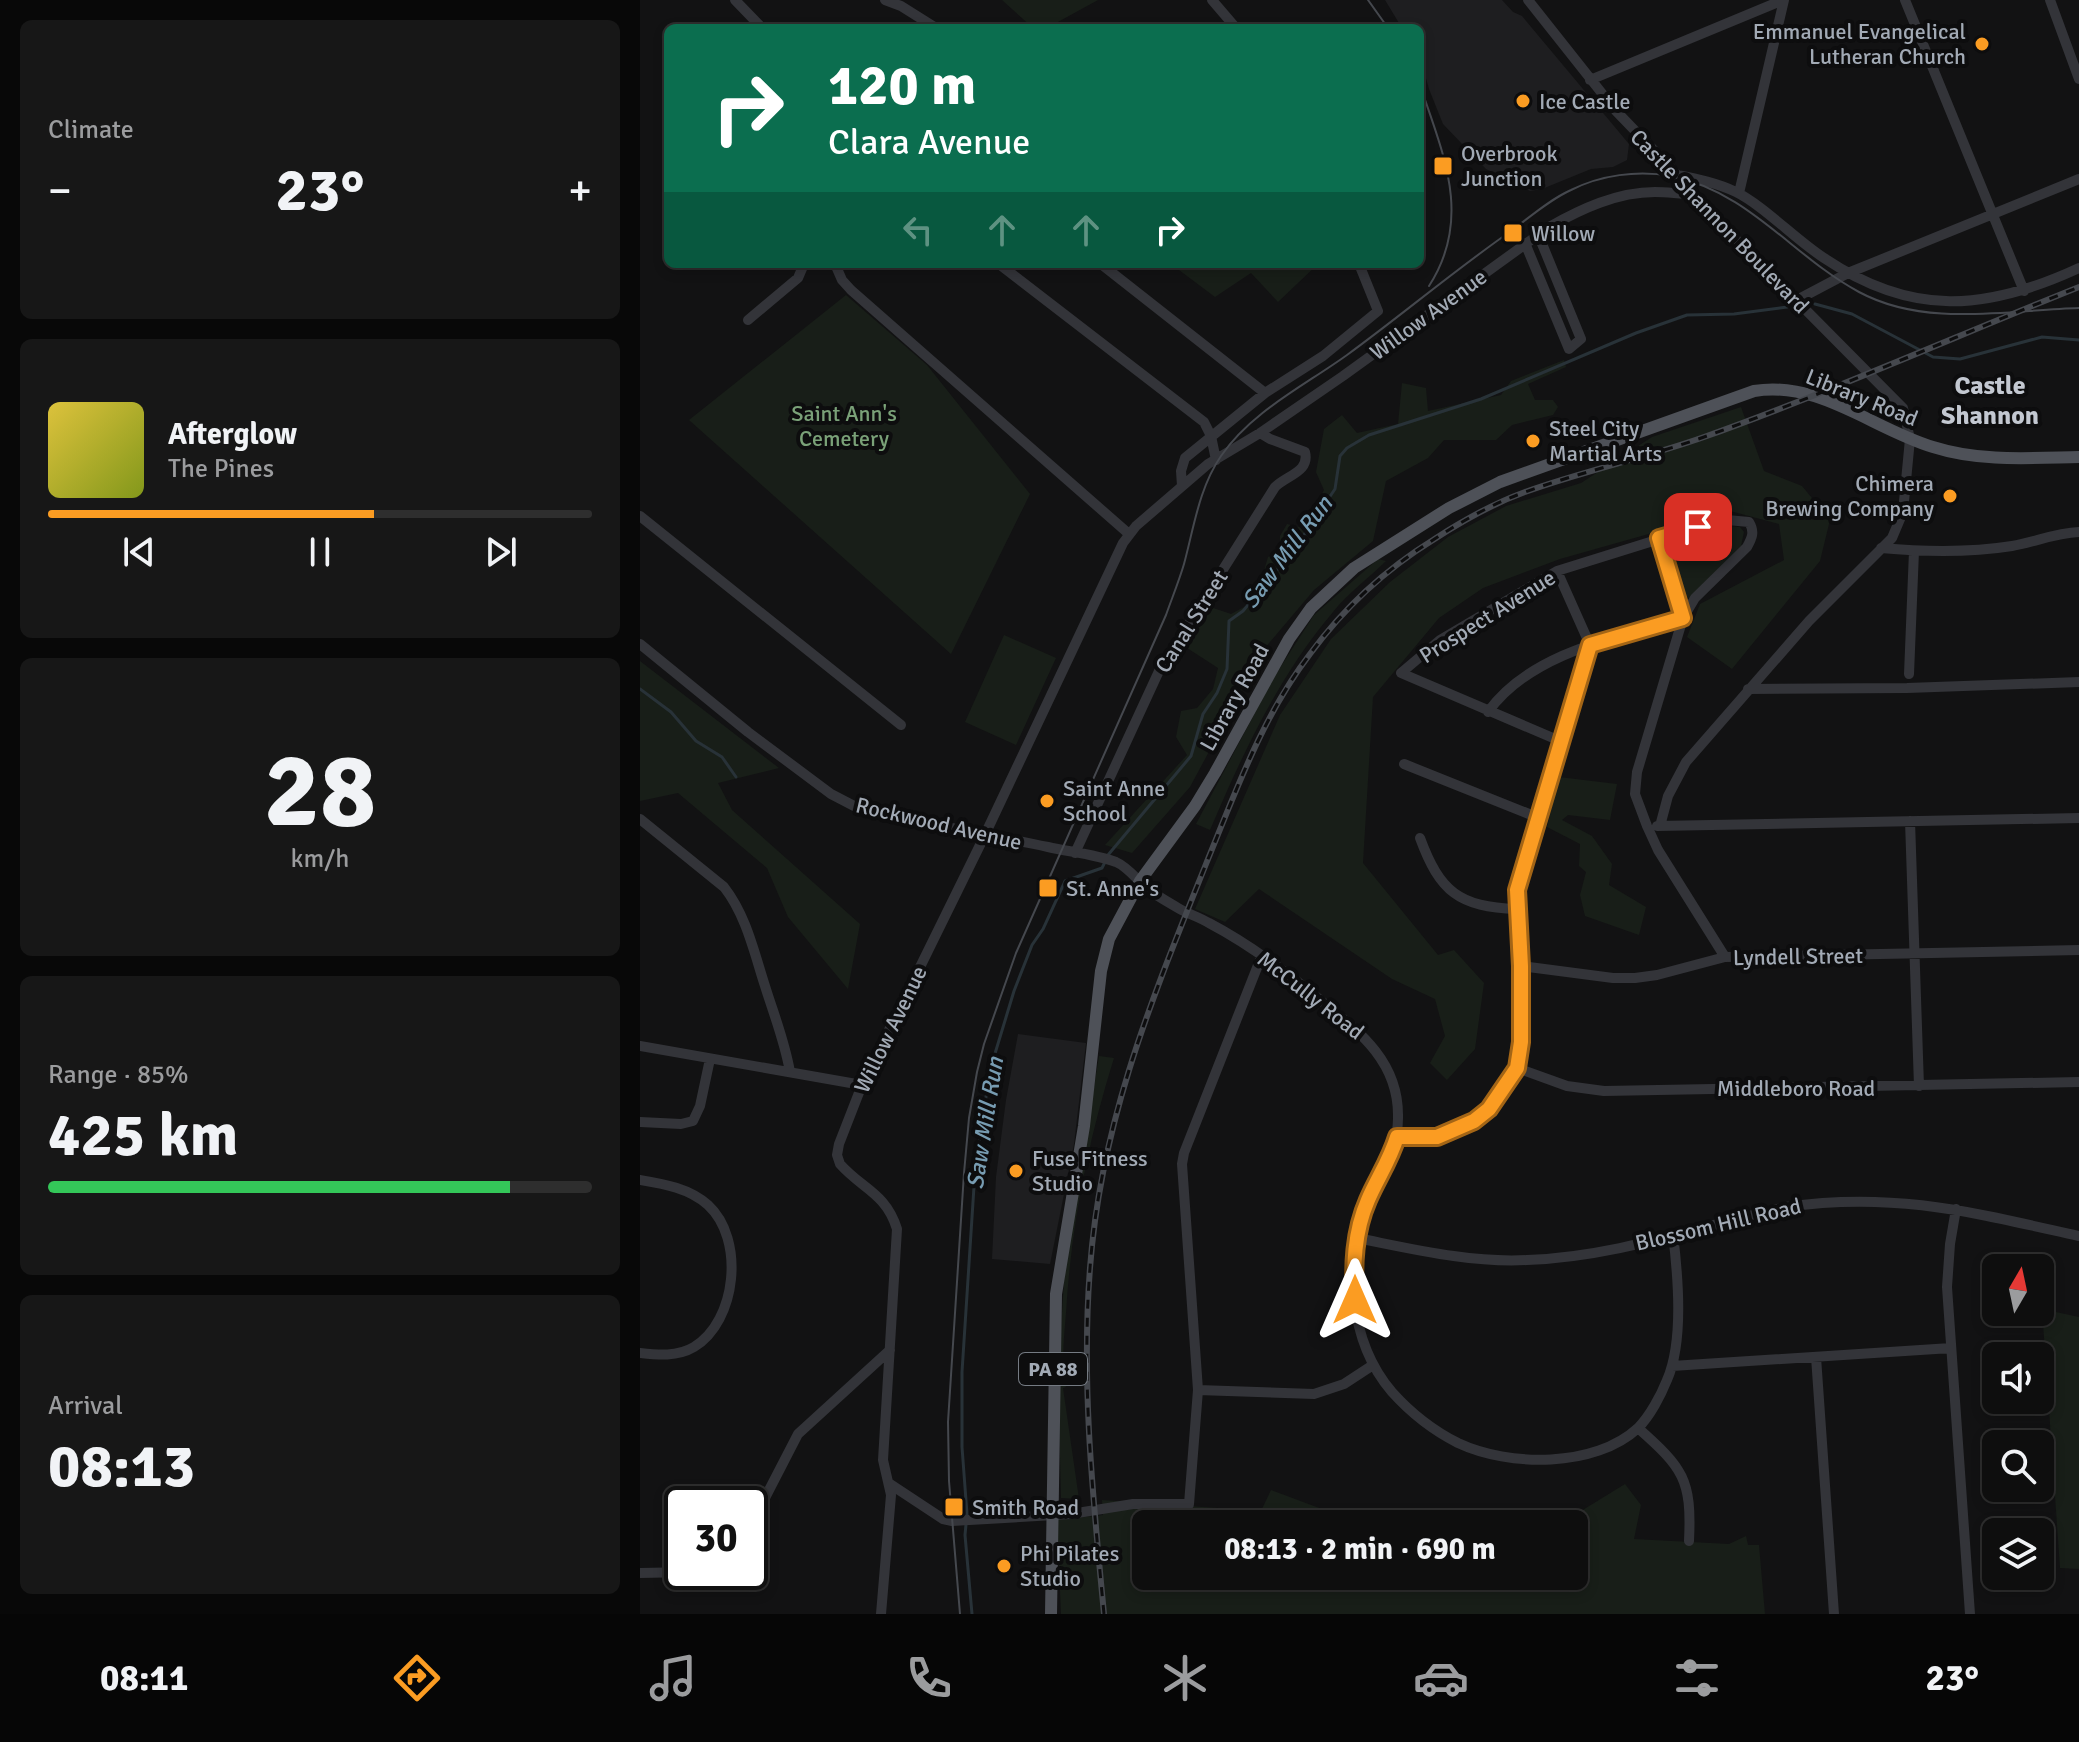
<!DOCTYPE html>
<html lang="en">
<head>
<meta charset="utf-8">
<style>
  :root { --surface:#0e0e0e; --page:#171717; --text:#f1f3f6; --muted:#9b9c9e; --line:#2e2e2e; --accent:#fb9c22 }
  body { margin:0; font-family:Signika,sans-serif; background:var(--page); color:var(--text); height:100vh; display:flex; flex-direction:column; font-size:30px; white-space:nowrap }
  * { box-sizing:border-box; margin:0 }
  p { font-size:26px; color:var(--muted) }
  .icon { flex:none; width:44px; height:44px; fill:none; stroke:currentColor; stroke-width:2; stroke-linecap:round; stroke-linejoin:round }
  .map { position:relative; flex:1; overflow:hidden }
  .drawer { display:flex; flex-direction:column; gap:20px; padding:20px; background:#080808; width:640px }
  .drawer>* { flex:none }
  .guide { position:absolute; left:24px; top:24px; width:760px; height:244px; border-radius:12px; box-shadow:0 4px 12px #0003,0 0 0 2px var(--line); background:#0b6e4f; color:#fff; overflow:hidden }
  .needle { width:52px; rotate:9deg }
  .tools { position:absolute; left:1342px; top:1254px; display:grid; gap:16px }
  .tools a { display:grid; place-items:center; width:72px; height:72px; border-radius:12px; background:var(--surface); box-shadow:0 4px 12px #0003,0 0 0 2px var(--line); font-size:40px }
  .speed { position:absolute; left:24px; top:1486px; display:flex; gap:16px; font-size:40px; font-weight:700; text-align:center }
  .speed>* { display:grid; place-content:center; width:104px; height:104px; border-radius:50%; background:var(--surface); box-shadow:0 4px 12px #0003,0 0 0 2px var(--line); line-height:1 }
  .speed .limit { border:4px solid #111; border-radius:12px; background:#fff; color:#111 }
  .pin { position:absolute; display:grid; place-items:center; width:68px; height:68px; color:#fff; margin:-34px; border-radius:16px; box-shadow:0 4px 12px #0006 }
  .me { position:absolute; width:88px; margin:-44px; rotate:0deg; stroke-linejoin:round; filter:drop-shadow(0 0 6px #0008) }
  .turn { display:flex; align-items:center; gap:28px; height:168px; padding:0 32px; font-size:36px }
  .turn .icon { width:104px; height:104px; stroke-width:2.5 }
  .turn b { display:block; font-size:56px; line-height:68px }
  .lanes { display:flex; align-items:center; height:76px; padding:0 32px; background:#0003; justify-content:center; gap:40px; direction:ltr }
  .lanes .off { opacity:.35 }
  .big { font-size:60px; font-weight:700; line-height:1.1 }
  .drawer .widget { flex:1; display:flex; flex-direction:column; justify-content:center; gap:12px; min-width:0; padding:0 28px; border-radius:12px; background:var(--page) }
  .drawer .dial { align-items:center; gap:0 }
  .dial b { font-size:104px; line-height:1 }
  .song { display:flex; align-items:center; gap:24px }
  .cover { width:96px; height:96px; border-radius:12px; background:linear-gradient(135deg,hsl(50 70% 55%),hsl(70 70% 35%)) }
  .played { height:8px; border-radius:4px; background:linear-gradient(90deg,var(--accent) 60%,var(--line) 60%) }
  .keys { display:flex; justify-content:space-around; direction:ltr }
  .heat { display:flex; justify-content:space-between; align-items:center; font-size:44px; direction:ltr }
  .charge { height:12px; border-radius:6px; background:linear-gradient(90deg,#34c759 85%,var(--line) 0) }
  .trip { position:absolute; left:492px; top:1510px; width:456px; height:80px; border-radius:12px; background:var(--surface); box-shadow:0 4px 12px #0003,0 0 0 2px var(--line); font-weight:700; line-height:80px; text-align:center }
  .menu { display:flex; height:128px; justify-content:space-around; align-items:center; background:#060606; color:var(--muted) }
  .menu .icon { width:56px; height:56px }
  .menu .current { color:var(--accent) }
  .menu b { font-size:36px; color:var(--text) }
  main { display:flex; flex:1; min-height:0 }
  .map>svg:first-child { display:block }
  .built { fill:#1e1e20 }
  .green { fill:#181e18 }
  .lines { fill:none; stroke-linecap:round; stroke-linejoin:round }
  .stream { stroke:#283238; stroke-width:3 }
  .minor { stroke:#333439; stroke-width:10 }
  .major { stroke:#4e5158; stroke-width:12 }
  .tram { stroke:#45484e; stroke-width:2 }
  .rail-casing { stroke:#45484e; stroke-width:6 }
  .rail { stroke:#0d0d0e; stroke-width:3; stroke-dasharray:9; stroke-linecap:butt }
  .route-casing { stroke:#a36516; stroke-width:20 }
  .route { stroke:#fb9c22; stroke-width:14 }
  .poi-dot { fill:#fb9c22; stroke:#0d0d0e; stroke-width:3 }
  .labels { text-anchor:middle; stroke-width:8; stroke-linejoin:round; paint-order:stroke }
  .shield { fill:#0d0d0e; stroke:#757b83; stroke-width:2 }
  .shield-label { font-size:20px; font-weight:bold; fill:#a2aab5 }
  .poi-label { font-size:22px; fill:#a2aab5; stroke:#0d0d0e; text-anchor:start }
  .street-label { font-size:22px; fill:#a2aab5; stroke:#0d0d0e }
  .park-label { font-size:22px; fill:#7aa178; stroke:#0d0d0e }
  .water-label { font-size:24px; font-style:italic; fill:#779cb2; stroke:#0d0d0e }
  .quarter-label { font-size:26px; font-weight:bold; fill:#c3c8d1; stroke:#0d0d0e }
</style>
</head>
<body>
<main>
<section class="drawer">
<div class="widget"><p>Climate</p>
<div class="heat"><a>−</a><b class="big">23°</b><a>+</a></div>
</div>
<div class="widget">
<div class="song"><i class="cover"></i><div><b>Afterglow</b><p>The Pines</p></div></div>
<div class="played"></div>
<div class="keys"><svg class="icon" aria-label="previous" viewBox="0 0 24 24"><path d="M18 5L8 12l10 7zM5 5v14"/></svg><svg class="icon" aria-label="pause" viewBox="0 0 24 24"><path d="M8 5v14M16 5v14"/></svg><svg class="icon" aria-label="next" viewBox="0 0 24 24"><path d="M6 5l10 7-10 7zM19 5v14"/></svg></div>
</div>
<div class="widget dial"><b>28</b><p>km/h</p></div>
<div class="widget"><p>Range · 85%</p><b class="big">425 km</b><div class="charge"></div></div>
<div class="widget"><p>Arrival</p><b class="big">08:13</b></div>
</section>
<div class="map">
<svg width="1439" height="1614" viewBox="0 0 1439 1614">
  <rect width="100%" height="100%" fill="#121213"/>
  <!-- built -->
  <path class="built" d="M 745,0 L 862,0 L 873,12 L 882,16 L 989,144 L 987,160 L 973,167 L 951,169 L 902,189 L 890,191 L 846,169 L 803,124 L 789,89 L 780,57 L 780,28 L 762,28 Z
    M 378,1034 L 446,1043 L 434,1144 L 410,1264 L 352,1259 L 356,1177 L 366,1100 Z"/>
  <!-- green -->
  <path class="green" d="M 362,0 L 458,0 L 407,28 L 393,28 Z
    M 531,264 L 678,264 L 638,302 L 611,273 L 575,297 Z
    M 206,295 L 287,365 L 390,494 L 311,654 L 49,420 Z
    M 924,360 L 926,367 L 888,384 L 895,400 L 913,400 L 918,407 L 913,415 L 872,425 L 856,440 L 804,440 L 788,458 L 746,481 L 733,541 L 674,590 L 624,649 L 550,787 L 492,853 L 465,845 L 547,755 L 536,737 L 541,711 L 557,708 L 573,689 L 578,668 L 544,646 L 570,607 L 591,614 L 615,601 L 628,557 L 640,551 L 640,536 L 647,524 L 663,528 L 684,490 L 676,472 L 684,429 L 702,415 L 717,433 L 758,424 L 762,383 L 786,388 L 788,411 L 861,395 L 871,381 Z
    M 1101,407 L 1124,471 L 1162,486 L 1190,520 L 1180,561 L 1092,669 L 1047,637 L 1060,604 L 1144,560 L 1139,524 L 1090,511 L 920,559 L 843,588 L 799,618 L 733,697 L 723,863 L 798,955 L 814,950 L 844,983 L 835,1049 L 807,1080 L 790,1063 L 805,1036 L 795,999 L 752,979 L 619,889 L 585,922 L 555,909 L 640,715 L 691,639 L 750,582 L 808,537 L 866,506 L 941,483 L 1012,437 Z
    M 1090,526 L 1100,527 L 1104,532 L 1101,546 L 1050,598 L 1041,596 L 1024,542 L 1071,528 Z
    M 738,559 L 746,561 C 729,578 708,593 693,612 C 638,677 603,753 570,830 L 556,824 L 634,677 L 674,615 Z
    M 364,635 L 416,658 L 376,745 L 325,722 Z
    M 0,661 L 139,768 L 78,783 L 92,810 L 220,924 L 208,989 L 148,917 L 127,868 L 38,793 L 0,801 Z
    M 919,777 L 977,784 L 970,820 L 928,815 L 922,820 L 952,836 L 972,864 L 969,885 L 1006,907 L 999,935 L 945,916 L 940,895 L 946,872 L 939,866 L 940,844 L 907,827 Z
    M 459,1056 L 474,1058 C 448,1141 431,1226 426,1313 C 424,1338 421,1362 426,1387 L 423,1388 L 439,1499 L 421,1498 L 418,1374 L 425,1266 Z
    M 1402,1309 L 1439,1317 L 1439,1569 L 1420,1568 Z
    M 985,1484 L 1001,1505 L 994,1539 L 1089,1544 L 1106,1536 L 1108,1545 L 1119,1545 L 1125,1614 L 421,1614 L 417,1520 L 463,1515 L 462,1500 L 621,1511 L 631,1490 L 706,1518 L 789,1524 L 506,1524 L 506,1576 L 934,1576 L 934,1524 L 920,1524 Z"/>
  <g class="lines">
    <!-- stream -->
    <path class="stream" d="M 1175,304 L 1212,314 L 1293,357 L 1320,359 L 1402,337 L 1439,340
      M 0,689 L 31,712 L 56,741 L 82,757 L 96,777
      M 468,855 L 551,756 L 563,714 L 577,693 L 587,669 L 589,621 L 603,611 L 653,551 L 695,489 L 700,456 L 707,448 L 729,435 L 841,399 L 996,333 L 1047,315 L 1094,314 L 1147,307
      M 332,1614 L 325,1535 L 327,1514 L 322,1447 L 322,1372 L 335,1171 L 350,1070 L 374,991 L 392,945 L 403,929 L 425,881 L 462,868 L 465,862"/>
    <!-- minor -->
    <path class="minor" d="M 95,0 L 122,28
      M 245,0 L 261,6 L 296,28
      M 572,0 L 596,28
      M 888,0 L 976,111 L 1032,169 L 1058,201 L 1263,408 L 1270,439 L 1263,512 L 1252,538 L 1169,621 L 1046,762 L 1028,796 L 1020,826
      M 1265,0 L 1384,291
      M 1410,0 L 1439,79
      M 950,80 L 1143,0
      M 1037,175 C 1058,179 1077,183 1096,192 C 1124,206 1156,240 1184,258 C 1272,317 1346,311 1439,268
      M 1099,193 L 1144,0
      M 885,243 L 929,349 L 941,339 L 898,234
      M 195,264 L 202,280 L 211,290 L 489,534
      M 359,264 L 564,422 L 571,436 L 576,460
      M 461,264 L 625,393
      M 1155,301 L 1208,273 L 1439,179
      M 108,320 L 158,278 L 164,264
      M 542,486 L 541,471 L 545,458 L 625,393 L 683,356 L 738,311 L 719,264
      M 0,516 L 261,725
      M 1241,548 C 1285,552 1328,553 1372,546 C 1395,542 1415,533 1439,532
      M 0,644 L 108,732 L 191,794 L 216,807 L 250,816 C 302,826 355,836 408,847 C 430,852 455,854 476,862 C 488,867 498,881 508,889 C 517,896 528,902 538,908 C 548,914 559,917 569,923 C 611,945 648,973 684,1003 C 721,1033 758,1062 758,1115 C 759,1147 741,1171 728,1199 C 702,1259 709,1342 752,1392 C 770,1412 794,1431 818,1443 C 869,1467 955,1468 998,1428 C 1010,1416 1021,1395 1027,1380 C 1044,1341 1038,1276 1033,1234
      M 1269,674 L 1274,551
      M 1108,689 L 1267,688 L 1439,682
      M 848,712 C 890,653 977,637 1043,618 L 1019,538
      M 920,741 L 761,673 L 800,640 L 917,571 L 1058,527 L 1087,520 L 1109,522 C 1115,532 1112,538 1107,547 L 1055,598 L 1043,618 L 997,772 L 995,794 L 1007,826 L 1018,850 L 1085,957
      M 764,764 L 899,818
      M 0,819 L 84,887 C 106,915 114,952 125,986 C 134,1015 145,1042 150,1072
      M 1270,821 L 1279,1086
      M 1017,826 L 1439,818
      M 780,838 C 800,892 819,907 877,909
      M 435,853 L 519,671 L 635,487 C 647,475 670,472 665,452 L 630,439 L 620,433
      M 881,966 L 973,978 L 995,978 L 1017,975 L 1085,957 L 1439,950
      M 0,1046 L 222,1085
      M 877,1068 L 927,1086 L 964,1091 L 1439,1082
      M 0,1122 L 41,1124 L 53,1121 L 60,1106 L 70,1059
      M 757,1137 C 788,1140 817,1135 842,1114 C 916,1055 863,954 879,878 C 884,856 894,835 900,814 C 916,757 933,701 950,645 L 917,571
      M 0,1180 C 24,1184 49,1188 68,1205 C 105,1239 97,1321 54,1347 C 37,1357 18,1355 0,1353
      M 1316,1209 L 1310,1244 L 1307,1287 L 1330,1614
      M 717,1238 C 773,1249 830,1263 887,1260 C 975,1257 1061,1226 1146,1207 C 1254,1191 1335,1213 1439,1236
      M 1176,1357 L 1194,1614
      M 1032,1366 L 1311,1348
      M 558,1390 L 674,1394 L 704,1384 L 733,1365
      M 998,1428 C 1043,1468 1052,1479 1049,1541
      M 250,1484 L 303,1519 L 312,1521 L 431,1514 L 493,1504 L 549,1504 L 558,1390 L 542,1164 L 544,1153 L 622,955
      M 110,1527 L 158,1434 L 250,1350
      M 0,1573 L 51,1572
      M 241,1614 L 251,1495 L 243,1460 L 257,1229 C 246,1193 222,1189 200,1164 L 197,1155 L 199,1144 L 222,1085 L 342,841 L 483,543 L 496,526 L 568,464 L 620,433 L 703,376 L 909,227 C 941,209 977,192 1015,192 C 1028,192 1040,194 1053,194"/>
    <!-- major -->
    <path class="major" d="M 411,1614 L 416,1294 L 444,1126 L 461,971 L 469,939 L 500,881 L 555,806 L 575,773 L 649,639 L 671,608 L 714,568 L 809,508 L 860,482 L 1114,391 C 1179,380 1233,429 1293,447 C 1340,462 1390,458 1439,457"/>
    <!-- tram -->
    <path class="tram" d="M 728,0 L 748,28
      M 780,85 C 803,154 833,218 789,286
      M 320,1614 L 309,1481 L 308,1422 L 324,1173 L 329,1118 L 337,1072 L 344,1044 L 376,953 L 526,615 C 532,598 539,581 544,564 C 554,527 559,488 581,456 C 612,411 664,386 707,355 C 763,314 815,270 871,231 C 890,217 909,200 931,190 C 961,175 997,170 1031,176 C 1110,192 1152,256 1219,292 C 1286,328 1367,310 1439,308"/>
    <!-- rail casing -->
    <g class="rail-casing">
      <path id="rail" d="M 464,1614 C 453,1498 441,1384 450,1268 C 461,1120 512,999 566,864 C 596,791 622,717 670,654 C 703,609 746,569 793,540 C 822,521 852,504 885,492 C 943,471 1005,458 1064,437 C 1190,392 1314,337 1439,287"/>
    </g>
    <!-- rail -->
    <use href="#rail" class="rail"/>
  </g>
  <g class="lines">
    <!-- route casing -->
    <g class="route-casing">
      <path id="route" d="M 715,1300 C 713,1266 714,1232 728,1200 C 737,1179 750,1160 757,1137 L 797,1137 L 834,1121 L 849,1109 L 877,1068 L 881,1042 L 881,966 L 877,890 L 950,645 L 1043,618 L 1019,538 L 1058,527"/>
    </g>
    <!-- route -->
    <use href="#route" class="route"/>
  </g>
  <!-- markers -->
  <g class="poi-dot">
    <circle cx="1342" cy="44" r="8"/>
    <circle cx="883" cy="101" r="8"/>
    <rect x="793" y="156" width="20" height="20" rx="4"/>
    <rect x="863" y="223" width="20" height="20" rx="4"/>
    <circle cx="893" cy="441" r="8"/>
    <circle cx="1310" cy="496" r="8"/>
    <circle cx="407" cy="801" r="8"/>
    <rect x="398" y="878" width="20" height="20" rx="4"/>
    <circle cx="376" cy="1171" r="8"/>
    <rect x="304" y="1497" width="20" height="20" rx="4"/>
    <circle cx="364" cy="1566" r="8"/>
  </g>
  <g class="labels">
    <!-- shield labels -->
    <rect class="shield" x="379" y="1353" width="68" height="32" rx="6"/>
    <g class="shield-label">
      <text x="413" y="1376">PA 88</text>
    </g>
    <!-- poi labels -->
    <g class="poi-label">
      <text x="1326" y="39" text-anchor="end">Emmanuel Evangelical<tspan x="1326" dy="25">Lutheran Church</tspan></text>
      <text x="899" y="109">Ice Castle</text>
      <text x="821" y="161">Overbrook<tspan x="821" dy="25">Junction</tspan></text>
      <text x="891" y="241">Willow</text>
      <text x="909" y="436">Steel City<tspan x="909" dy="25">Martial Arts</tspan></text>
      <text x="1294" y="491" text-anchor="end">Chimera<tspan x="1294" dy="25">Brewing Company</tspan></text>
      <text x="423" y="796">Saint Anne<tspan x="423" dy="25">School</tspan></text>
      <text x="426" y="896">St. Anne's</text>
      <text x="392" y="1166">Fuse Fitness<tspan x="392" dy="25">Studio</tspan></text>
      <text x="332" y="1515">Smith Road</text>
      <text x="380" y="1561">Phi Pilates<tspan x="380" dy="25">Studio</tspan></text>
    </g>
    <!-- street labels -->
    <g class="street-label">
      <text transform="translate(1080 221) rotate(46)" y="8">Castle Shannon Boulevard</text>
      <text transform="translate(788 314) rotate(-36)" y="8">Willow Avenue</text>
      <text transform="translate(1222 397) rotate(22)" y="8">Library Road</text>
      <text transform="translate(847 616) rotate(-32)" y="8">Prospect Avenue</text>
      <text transform="translate(551 621) rotate(-58)" y="8">Canal Street</text>
      <text transform="translate(594 697) rotate(-61)" y="8">Library Road</text>
      <text transform="translate(299 823) rotate(13)" y="8">Rockwood Avenue</text>
      <text transform="translate(1158 956) rotate(-1)" y="8">Lyndell Street</text>
      <text transform="translate(671 995) rotate(38)" y="8">McCully Road</text>
      <text transform="translate(250 1029) rotate(-64)" y="8">Willow Avenue</text>
      <text x="1156" y="1096">Middleboro Road</text>
      <text transform="translate(1078 1224) rotate(-13)" y="8">Blossom Hill Road</text>
    </g>
    <!-- park labels -->
    <g class="park-label">
      <text x="204" y="421">Saint Ann's<tspan x="204" dy="25">Cemetery</tspan></text>
    </g>
    <!-- water labels -->
    <g class="water-label">
      <text transform="translate(647 552) rotate(-53)" y="8">Saw Mill Run</text>
      <text transform="translate(345 1123) rotate(-81)" y="8">Saw Mill Run</text>
    </g>
    <!-- quarter labels -->
    <g class="quarter-label">
      <text x="1350" y="394">Castle<tspan x="1350" dy="30">Shannon</tspan></text>
    </g>
  </g>
</svg>
<div class="tools">
<a><svg class="needle" viewBox="-14 -14 28 28"><path d="M0-13l5 13h-10z" fill="#e53935"/><path d="M0 13l5-13h-10z" fill="#9b9c9e"/></svg></a>
<a><svg class="icon" aria-label="sound" viewBox="0 0 24 24"><path d="M4 9h4l5-4v14l-5-4H4zM17 9q2 3 0 6"/></svg></a>
<a><svg class="icon" aria-label="search" viewBox="0 0 24 24"><circle cx="10" cy="10" r="6"/><path d="M15 15l6 6"/></svg></a>
<a><svg class="icon" aria-label="layers" viewBox="0 0 24 24"><path d="M12 4l9 5-9 5-9-5zM3 14l9 5 9-5"/></svg></a>
</div>
<div class="speed"><div class="limit">30</div></div>
<div class="pin" style="left:1058px;top:527px;background:#d93025"><svg class="icon" aria-label="arrive" viewBox="0 0 24 24"><path d="M6 21V4h12l-3 4 3 4H6"/></svg></div>
<svg class="me" style="left:715px;top:1300px" viewBox="-20 -20 40 40"><path d="M0-17L14 15 0 8-14 15z" fill="#fb9c22" stroke="#fff" stroke-width="4"/></svg>
<div class="trip">08:13 · 2 min · 690 m</div>
<div class="guide">
<div class="turn"><svg class="icon" aria-label="right" viewBox="0 0 24 24"><path d="M7 20v-9h11M14 6l5 5-5 5"/></svg><div><b>120 m</b>Clara Avenue</div></div>
<div class="lanes"><svg class="icon off" aria-label="left" viewBox="0 0 24 24"><path d="M17 20v-9H6M10 6l-5 5 5 5"/></svg><svg class="icon off" aria-label="ahead" viewBox="0 0 24 24"><path d="M12 20V5M6 11l6-6 6 6"/></svg><svg class="icon off" aria-label="ahead" viewBox="0 0 24 24"><path d="M12 20V5M6 11l6-6 6 6"/></svg><svg class="icon" aria-label="right" viewBox="0 0 24 24"><path d="M7 20v-9h11M14 6l5 5-5 5"/></svg></div>
</div>
</div>
</main>
<nav class="menu">
<b>08:11</b>
<svg class="icon current" aria-label="directions" viewBox="0 0 24 24"><path d="M12 3l9 9-9 9-9-9zM9 14v-3h6M13 9l2 2-2 2"/></svg>
<svg class="icon" aria-label="music" viewBox="0 0 24 24"><path d="M9 18V5l10-2v13"/><circle cx="6" cy="18" r="3"/><circle cx="16" cy="16" r="3"/></svg>
<svg class="icon" aria-label="phone" viewBox="0 0 24 24"><path d="M5 4h4l2 5-3 2q2 4 5 5l2-3 5 2v4C11 20 4 13 5 4z"/></svg>
<svg class="icon" aria-label="climate" viewBox="0 0 24 24"><path d="M12 3v18M4 7l16 10M4 17L20 7"/></svg>
<svg class="icon" aria-label="car" viewBox="0 0 24 24"><path d="M5 17H2v-5l4-1 3-4h7l3 4 3 1v5h-3M9 17h6M6 11h13"/><circle cx="7" cy="17" r="2"/><circle cx="17" cy="17" r="2"/></svg>
<svg class="icon" aria-label="filters" viewBox="0 0 24 24"><path d="M4 7h16M4 17h16"/><circle cx="9" cy="7" r="2"/><circle cx="15" cy="17" r="2"/></svg>
<b>23°</b>
</nav>
</body>
</html>
